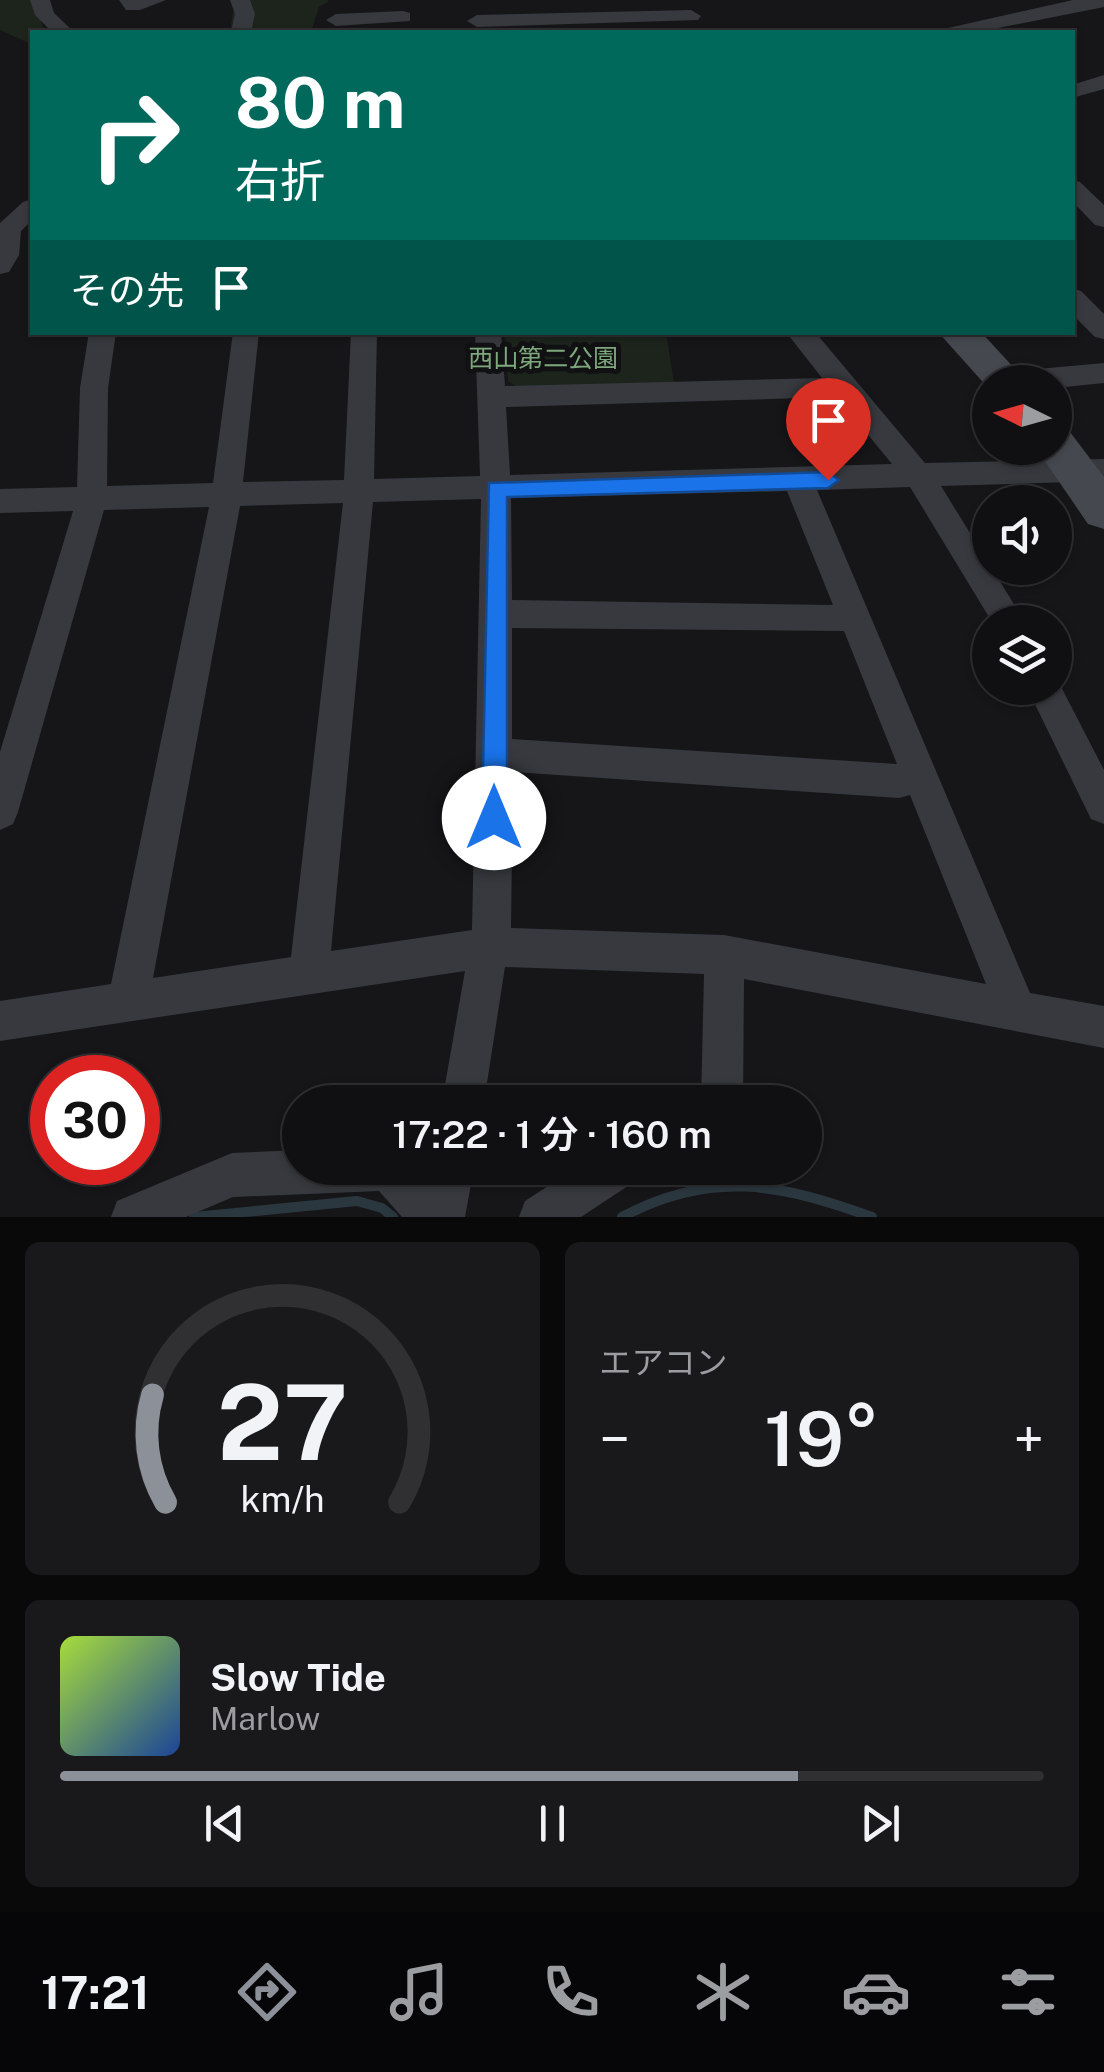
<!DOCTYPE html>
<html lang="ja">
<head>
<meta charset="utf-8">
<style>
  :root { --surface:#101013; --page:#19191c; --text:#f1f3f6; --muted:#9c9da0; --line:#303033; --accent:#8c9099 }
  body { margin:0; font-family:"Public Sans","Noto Sans JP",sans-serif; background:var(--page); color:var(--text); height:100vh; display:flex; flex-direction:column; font-size:38px; white-space:nowrap }
  * { box-sizing:border-box; margin:0 }
  p { font-size:32px; color:var(--muted) }
  .icon { flex:none; width:55px; height:55px; fill:none; stroke:currentColor; stroke-width:2; stroke-linecap:round; stroke-linejoin:round }
  .map { position:relative; height:1217px; overflow:hidden }
  .sheet { display:flex; flex-direction:column; gap:25px; padding:25px; background:#09090a; flex:1 }
  .sheet>* { flex:none }
  .banner { position:absolute; left:30px; top:30px; width:1045px; height:305px; border-radius:0px; box-shadow:0 2px 8px #0004,0 0 0 2px var(--line); background:#00695c; color:#fff; overflow:hidden }
  .needle { width:65px; rotate:275deg }
  .controls { position:absolute; left:972px; top:365px; display:grid; gap:20px }
  .controls a { display:grid; place-items:center; width:100px; height:100px; border-radius:50%; background:var(--surface); box-shadow:0 2px 8px #0004,0 0 0 2px var(--line); font-size:50px }
  .speed { position:absolute; left:30px; top:1055px; display:flex; gap:20px; font-size:50px; font-weight:700; text-align:center }
  .speed>* { display:grid; place-content:center; width:130px; height:130px; border-radius:50%; background:var(--surface); box-shadow:0 2px 8px #0004,0 0 0 2px var(--line); line-height:1 }
  .speed .limit { border:15px solid #d22; background:#fff; color:#111 }
  .pin { position:absolute; display:grid; place-items:center; width:85px; height:85px; color:#fff; margin:-102px -42px; border-radius:50% 50% 50% 0; rotate:-45deg; box-shadow:0 0 10px #0007 }
  .pin .icon { rotate:45deg }
  .me { position:absolute; width:110px; margin:-55px; rotate:0deg; stroke-linejoin:round; filter:drop-shadow(0 0 8px #0008) }
  .turn { display:flex; align-items:center; gap:35px; height:210px; padding:0 40px; font-size:45px }
  .turn .icon { width:130px; height:130px; stroke-width:2.5 }
  .turn b { display:block; font-size:70px; line-height:85px }
  .then { display:flex; align-items:center; height:95px; padding:0 40px; background:#0003; gap:20px; font-size:38px }
  .big { font-size:75px; font-weight:600; line-height:1.1 }
  .sheet .tile { flex:1; display:flex; flex-direction:column; justify-content:center; gap:15px; min-width:0; padding:0 35px; border-radius:15px; background:var(--page) }
  .sheet .dial { align-items:center; gap:0 }
  .dial svg { height:260px; overflow:visible; fill:none; stroke:var(--line); stroke-width:7; stroke-linecap:round; text-anchor:middle }
  .dial text { fill:var(--text); stroke:none }
  .song { display:flex; align-items:center; gap:30px }
  .cover { width:120px; height:120px; border-radius:15px; background:linear-gradient(135deg,hsl(80 70% 55%),hsl(220 70% 35%)) }
  .played { height:10px; border-radius:5px; background:linear-gradient(90deg,var(--accent) 75%,var(--line) 75%) }
  .keys { display:flex; justify-content:space-around; direction:ltr }
  .heat { display:flex; justify-content:space-between; align-items:center; font-size:55px; direction:ltr }
  .sheet .tiles { flex:1; display:grid; gap:25px; grid-template-columns:1fr 1fr }
  .tile:last-child { grid-column:span 2 }
  .trip { position:absolute; left:282px; top:1085px; width:540px; height:100px; border-radius:50px; background:var(--surface); box-shadow:0 2px 8px #0004,0 0 0 2px var(--line); font-weight:600; line-height:100px; text-align:center }
  .menu { display:flex; height:160px; justify-content:space-around; align-items:center; background:#060608; color:var(--muted) }
  .menu .icon { width:70px; height:70px }
  .menu .selected { color:var(--accent) }
  .menu b { font-size:45px; color:var(--text) }
  .map>svg:first-child { display:block }
  .green { fill:#1c241c }
  .lines { fill:none; stroke-linecap:round; stroke-linejoin:round }
  .stream { stroke:#2b373e; stroke-width:10 }
  .street { fill:#37393e; fill-rule:evenodd }
  .secondary { fill:#45484e; fill-rule:evenodd }
  .route { fill:#1a73e8; stroke:#114b97; stroke-width:2.5 }
  .labels { text-anchor:middle; stroke-width:10; stroke-linejoin:round; paint-order:stroke }
  .park-label { font-size:25px; fill:#7da77c; stroke:#111114 }
</style>
</head>
<body>
<div class="map">
<svg width="1104" height="1217" viewBox="0 0 1104 1217">
  <rect width="100%" height="100%" fill="#161619"/>
  <!-- green -->
  <path class="green" d="M 0,0 L 33,0 L 43,27 L 50,32 L 32,32 L 31,44 L 0,30 Z
    M 235,0 L 328,0 L 328,2 L 319,7 L 311,32 L 230,32 Z
    M 505,333 L 666,333 L 674,383 L 517,387 L 508,381 Z"/>
  <g class="lines">
    <!-- stream -->
    <path class="stream" d="M 194,1217 L 357,1201 L 382,1208 L 393,1217
      M 622,1217 C 711,1169 781,1184 872,1217"/>
    <!-- street -->
    <path class="street" d="M 30,0 L 50,0 L 54,13 L 74,32 L 52,32 L 35,15 Z
      M 119,0 L 166,0 L 140,10 L 126,10 Z
      M 230,0 L 250,0 L 255,14 L 251,32 L 231,32 L 235,14 Z
      M 1073,0 L 1104,0 L 1104,7 L 978,32 L 945,32 L 948,28 Z
      M 691,10 L 701,16 L 698,20 L 477,27 L 467,21 L 477,15 Z
      M 403,11 L 410,13 L 410,21 L 336,26 L 326,20 L 336,14 Z
      M 1104,75 L 1104,89 L 1072,98 L 1072,85 Z
      M 1072,180 L 1080,182 L 1104,205 L 1104,227 L 1095,225 L 1072,201 Z
      M 32,199 L 32,220 L 21,231 L 19,255 L 9,272 L 0,274 L 0,223 L 23,202 Z
      M 1072,288 L 1081,291 L 1104,314 L 1104,339 L 1095,337 L 1072,314 Z
      M 89,332 L 116,332 L 108,388 L 107,486 L 213,483 L 233,332 L 259,332 L 243,482 L 344,480 L 351,332 L 377,332 L 374,479 L 480,476 L 475,332 L 501,332 L 505,386 L 822,378 L 786,332 L 815,332 L 925,463 L 1104,459 L 1104,481 L 941,486 L 1025,622 L 992,622 L 910,487 L 817,490 L 1030,993 L 1104,1006 L 1104,1048 L 744,979 L 743,1102 L 701,1102 L 704,974 L 505,967 L 484,1102 L 442,1102 L 465,971 L 0,1041 L 0,1001 L 111,984 L 209,507 L 104,510 L 18,812 L 13,824 L 0,830 L 0,752 L 73,511 L 0,513 L 0,489 L 77,487 L 80,388 ZM 837,397 L 892,464 L 510,475 L 506,407 ZM 787,491 L 833,605 L 512,600 L 511,498 ZM 481,499 L 472,930 L 331,951 L 373,502 ZM 343,503 L 291,957 L 153,978 L 240,506 ZM 512,628 L 844,631 L 897,764 L 512,739 ZM 513,772 L 899,798 L 910,795 L 986,984 L 724,935 L 511,928 Z
      M 1104,363 L 1104,383 L 1055,388 L 1055,382 L 992,382 L 996,375 L 1006,372 Z
      M 1056,677 L 1104,770 L 1104,824 L 1091,819 L 1027,688 L 1055,688 Z
      M 300,1150 L 300,1168 L 417,1168 L 428,1180 L 430,1168 L 474,1168 L 465,1217 L 402,1217 L 379,1191 L 233,1197 L 186,1217 L 111,1217 L 117,1201 L 232,1153 Z
      M 576,1168 L 637,1168 L 631,1184 L 581,1217 L 519,1217 L 525,1201 Z"/>
    <!-- secondary -->
    <path class="secondary" d="M 938,332 L 981,332 L 1027,382 L 990,382 L 990,390 Z
      M 1055,427 L 1070,432 L 1104,477 L 1104,529 L 1088,524 L 1036,448 L 1055,448 Z"/>
  </g>
  <!-- route -->
  <path class="route" d="M 828,472 L 839,480 L 828,488 L 507,497 L 507,818 L 504,827 L 494,831 L 485,827 L 482,818 L 489,483 Z"/>
  <g class="labels">
    <!-- park labels -->
    <g class="park-label">
      <text x="543" y="367">西山第二公園</text>
    </g>
  </g>
</svg>
<div class="controls">
<a><svg class="needle" viewBox="-14 -14 28 28"><path d="M0-13l5 13h-10z" fill="#e53935"/><path d="M0 13l5-13h-10z" fill="#9c9da0"/></svg></a>
<a><svg class="icon" aria-label="sound" viewBox="0 0 24 24"><path d="M4 9h4l5-4v14l-5-4H4zM17 9q2 3 0 6"/></svg></a>
<a><svg class="icon" aria-label="layers" viewBox="0 0 24 24"><path d="M12 4l9 5-9 5-9-5zM3 14l9 5 9-5"/></svg></a>
</div>
<div class="speed"><div class="limit">30</div></div>
<div class="pin" style="left:828px;top:480px;background:#d93025"><svg class="icon" aria-label="arrive" viewBox="0 0 24 24"><path d="M6 21V4h12l-3 4 3 4H6"/></svg></div>
<svg class="me" style="left:494px;top:818px" viewBox="-20 -20 40 40"><circle r="19" fill="#fff"/><path d="M0-13L10 11 0 6-10 11z" fill="#1a73e8"/></svg>
<div class="trip">17:22 · 1 分 · 160 m</div>
<div class="banner">
<div class="turn"><svg class="icon" aria-label="right" viewBox="0 0 24 24"><path d="M7 20v-9h11M14 6l5 5-5 5"/></svg><div><b>80 m</b>右折</div></div>
<div class="then">その先<svg class="icon" aria-label="arrive" viewBox="0 0 24 24"><path d="M6 21V4h12l-3 4 3 4H6"/></svg></div>
</div>
</div>
<section class="sheet">
<div class="tiles">
<div class="tile dial"><svg viewBox="0 0 100 80">
<path d="M14 69A42 42 0 1 1 86 69"/>
<path d="M14 69A42 42 0 0 1 10 36" stroke="#8c9099"/>
<text x="50" y="56" font-size="32" font-weight="700">27</text>
<text x="50" y="72" font-size="11">km/h</text>
</svg></div>
<div class="tile"><p>エアコン</p>
<div class="heat"><a>−</a><b class="big">19°</b><a>+</a></div>
</div>
<div class="tile">
<div class="song"><i class="cover"></i><div><b>Slow Tide</b><p>Marlow</p></div></div>
<div class="played"></div>
<div class="keys"><svg class="icon" aria-label="previous" viewBox="0 0 24 24"><path d="M18 5L8 12l10 7zM5 5v14"/></svg><svg class="icon" aria-label="pause" viewBox="0 0 24 24"><path d="M8 5v14M16 5v14"/></svg><svg class="icon" aria-label="next" viewBox="0 0 24 24"><path d="M6 5l10 7-10 7zM19 5v14"/></svg></div>
</div>
</div>
</section>
<nav class="menu">
<b>17:21</b>
<svg class="icon selected" aria-label="directions" viewBox="0 0 24 24"><path d="M12 3l9 9-9 9-9-9zM9 14v-3h6M13 9l2 2-2 2"/></svg>
<svg class="icon" aria-label="music" viewBox="0 0 24 24"><path d="M9 18V5l10-2v13"/><circle cx="6" cy="18" r="3"/><circle cx="16" cy="16" r="3"/></svg>
<svg class="icon" aria-label="phone" viewBox="0 0 24 24"><path d="M5 4h4l2 5-3 2q2 4 5 5l2-3 5 2v4C11 20 4 13 5 4z"/></svg>
<svg class="icon" aria-label="climate" viewBox="0 0 24 24"><path d="M12 3v18M4 7l16 10M4 17L20 7"/></svg>
<svg class="icon" aria-label="car" viewBox="0 0 24 24"><path d="M5 17H2v-5l4-1 3-4h7l3 4 3 1v5h-3M9 17h6M6 11h13"/><circle cx="7" cy="17" r="2"/><circle cx="17" cy="17" r="2"/></svg>
<svg class="icon" aria-label="filters" viewBox="0 0 24 24"><path d="M4 7h16M4 17h16"/><circle cx="9" cy="7" r="2"/><circle cx="15" cy="17" r="2"/></svg>
</nav>
</body>
</html>
